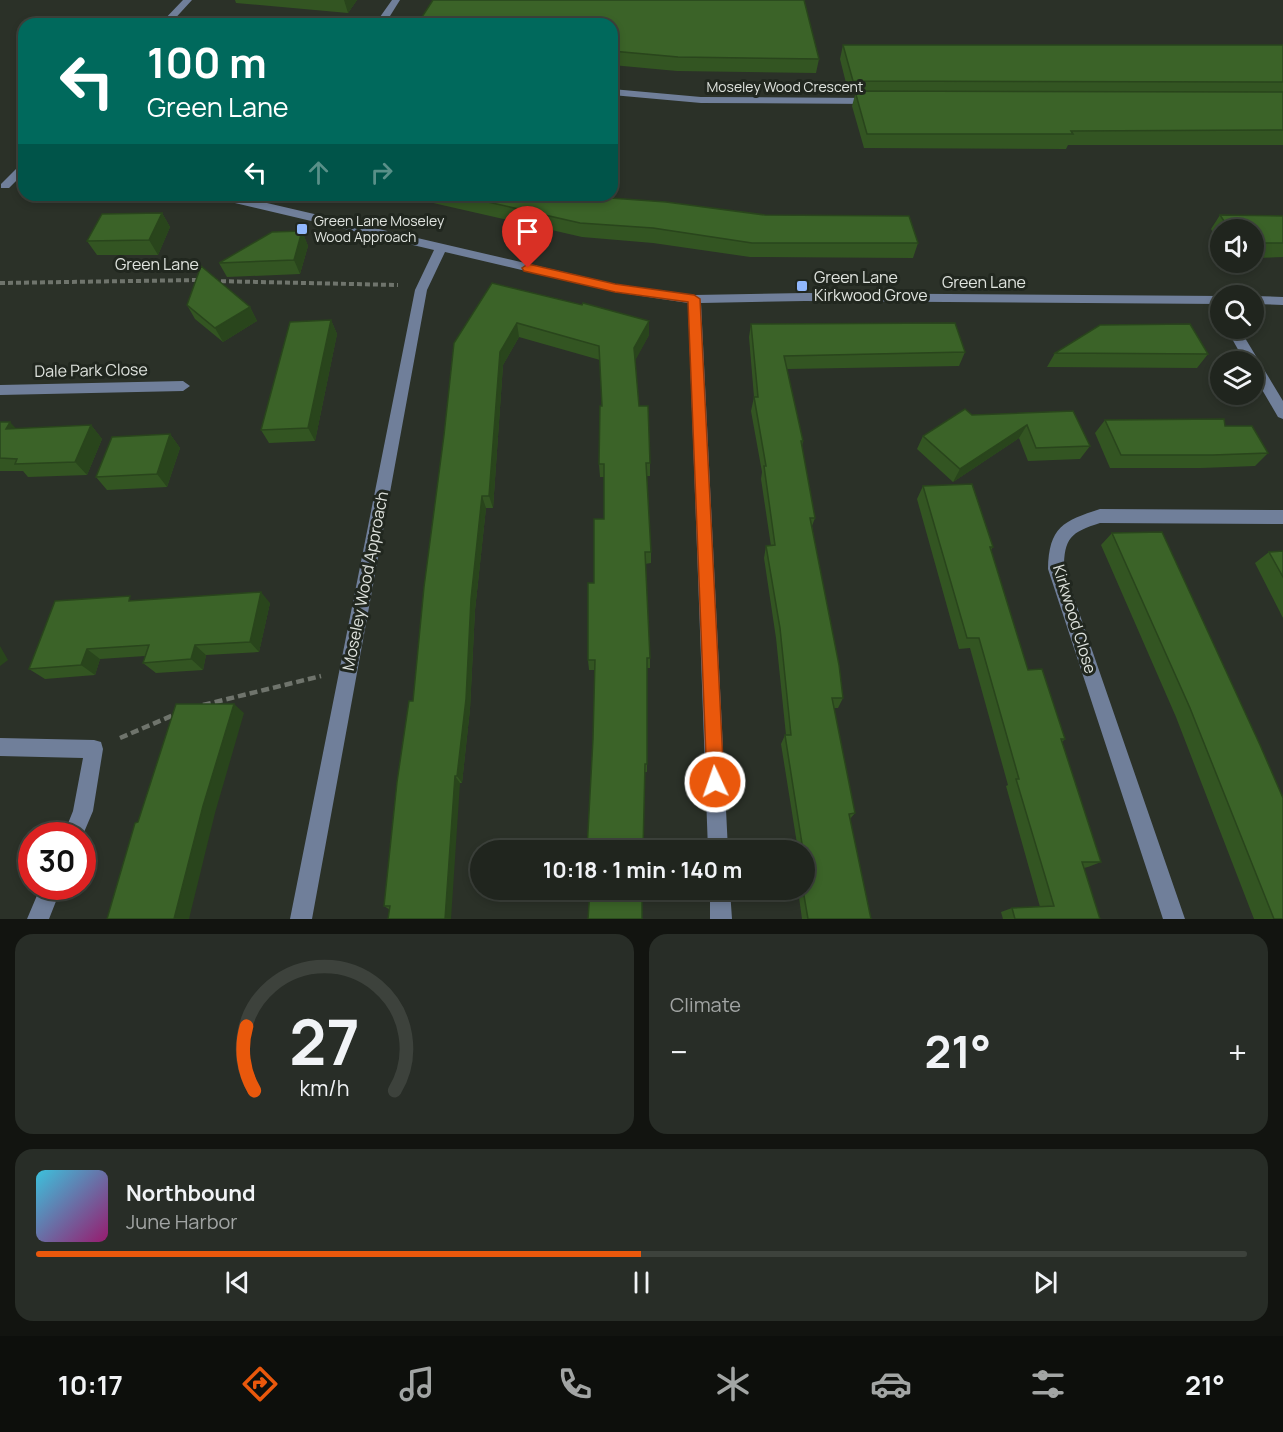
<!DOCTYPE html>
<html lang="en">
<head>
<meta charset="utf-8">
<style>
  :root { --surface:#20251e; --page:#282d27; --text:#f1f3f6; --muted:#a2a5a4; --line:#3d423c; --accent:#ea580c }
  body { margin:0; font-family:Manrope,sans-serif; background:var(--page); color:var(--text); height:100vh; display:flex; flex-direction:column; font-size:22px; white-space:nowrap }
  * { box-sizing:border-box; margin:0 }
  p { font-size:20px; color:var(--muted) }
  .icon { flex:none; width:33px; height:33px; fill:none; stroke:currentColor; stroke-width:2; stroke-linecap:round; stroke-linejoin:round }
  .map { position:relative; height:919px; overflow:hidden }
  .drawer { display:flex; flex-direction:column; gap:15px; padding:15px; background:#121410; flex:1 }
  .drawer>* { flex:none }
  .guide { position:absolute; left:18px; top:18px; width:600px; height:183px; border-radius:18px; box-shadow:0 3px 9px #0003,0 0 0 2px var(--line); background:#00695c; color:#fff; overflow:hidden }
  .buttons { position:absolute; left:1210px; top:219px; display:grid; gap:12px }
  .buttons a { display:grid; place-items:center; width:54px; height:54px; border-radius:50%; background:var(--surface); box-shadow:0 3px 9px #0003,0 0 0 2px var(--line); font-size:30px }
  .speed { position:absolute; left:18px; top:822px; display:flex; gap:12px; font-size:30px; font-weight:700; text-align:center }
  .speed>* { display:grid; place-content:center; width:78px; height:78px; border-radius:50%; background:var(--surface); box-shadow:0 3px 9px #0003,0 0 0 2px var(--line); line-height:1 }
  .speed .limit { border:9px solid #d22; background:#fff; color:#111 }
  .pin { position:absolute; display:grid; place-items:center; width:51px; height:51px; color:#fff; margin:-62px -26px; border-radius:50% 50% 50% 0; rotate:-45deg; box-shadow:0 0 6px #0007 }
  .pin .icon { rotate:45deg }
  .me { position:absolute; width:66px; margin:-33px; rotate:357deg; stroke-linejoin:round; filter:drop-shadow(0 0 4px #0008) }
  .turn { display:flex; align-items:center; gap:21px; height:126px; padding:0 30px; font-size:27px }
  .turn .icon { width:78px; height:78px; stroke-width:2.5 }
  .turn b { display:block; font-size:42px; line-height:51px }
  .lanes { display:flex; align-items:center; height:57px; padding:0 30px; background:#0003; justify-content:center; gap:30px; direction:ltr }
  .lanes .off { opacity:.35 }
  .big { font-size:45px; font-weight:700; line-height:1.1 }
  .drawer .widget { flex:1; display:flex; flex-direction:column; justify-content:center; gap:9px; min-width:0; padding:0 21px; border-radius:18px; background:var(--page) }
  .drawer .dial { align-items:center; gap:0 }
  .dial svg { height:156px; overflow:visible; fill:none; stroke:var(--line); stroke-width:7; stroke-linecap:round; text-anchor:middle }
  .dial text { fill:var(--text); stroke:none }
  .song { display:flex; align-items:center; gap:18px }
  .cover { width:72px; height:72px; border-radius:9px; background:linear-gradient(135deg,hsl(190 70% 55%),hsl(320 70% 35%)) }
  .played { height:6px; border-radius:3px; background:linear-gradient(90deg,var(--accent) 50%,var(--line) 50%) }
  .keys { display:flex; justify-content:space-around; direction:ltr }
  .heat { display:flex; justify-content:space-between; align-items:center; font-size:33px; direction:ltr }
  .drawer .tiles { flex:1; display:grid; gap:15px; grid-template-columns:1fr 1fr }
  .widget:last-child { grid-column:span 2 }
  .trip { position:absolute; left:470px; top:840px; width:345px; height:60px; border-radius:30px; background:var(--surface); box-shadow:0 3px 9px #0003,0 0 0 2px var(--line); font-weight:700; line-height:60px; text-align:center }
  .menu { display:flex; height:96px; justify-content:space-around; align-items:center; background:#0d0f0c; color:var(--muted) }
  .menu .icon { width:42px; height:42px }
  .menu .active { color:var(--accent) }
  .menu b { font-size:27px; color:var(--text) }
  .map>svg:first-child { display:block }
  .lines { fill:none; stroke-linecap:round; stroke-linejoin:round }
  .path-far1 { stroke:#6f746c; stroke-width:4; stroke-dasharray:5 3; stroke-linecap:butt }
  .path { stroke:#6f746c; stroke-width:4.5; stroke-dasharray:8 4; stroke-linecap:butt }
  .minor { fill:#707f9a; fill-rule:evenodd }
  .wall { fill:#352 }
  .shaded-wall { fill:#29451c }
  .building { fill:#3b6328; stroke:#29451c; stroke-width:1.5 }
  .route { fill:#ea580c; stroke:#983908; stroke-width:1.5 }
  .poi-dot { fill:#91b8fd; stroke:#21271f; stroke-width:2 }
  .labels { text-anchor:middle; stroke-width:6; stroke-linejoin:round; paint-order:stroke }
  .far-street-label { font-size:14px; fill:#dfe3de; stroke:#21271f }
  .far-poi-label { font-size:14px; fill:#dfe3de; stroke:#21271f; text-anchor:start }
  .street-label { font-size:16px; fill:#dfe3de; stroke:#21271f }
  .poi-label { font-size:16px; fill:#dfe3de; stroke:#21271f; text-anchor:start }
</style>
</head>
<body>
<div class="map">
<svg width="1283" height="919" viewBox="0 0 1283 919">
  <rect width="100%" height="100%" fill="#2b3128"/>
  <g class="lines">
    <!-- path-far1 -->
    <path class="path-far1" d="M 213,281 L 398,285
      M 0,283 L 200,280"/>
    <!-- path -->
    <path class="path" d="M 203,705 L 321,676
      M 120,738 L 176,714"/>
    <!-- minor -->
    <path class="minor" d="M 183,0 L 192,0 L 170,24 L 160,24 Z
      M 392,0 L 400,0 L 385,24 L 375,24 Z
      M 612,89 L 701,97 L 873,98 L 878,101 L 873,104 L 701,103 L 612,95 Z
      M 24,164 L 24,173 L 9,188 L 1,188 L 1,184 L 20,165 Z
      M 212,195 L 233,195 L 615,284 L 694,295 L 805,293 L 1221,296 L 1221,304 L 805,301 L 701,303 L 728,850 L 708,850 L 688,303 L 615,292 L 445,252 L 427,290 L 312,919 L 290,919 L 415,290 L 434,250 L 218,199 Z
      M 1254,296 L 1283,297 L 1283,305 L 1254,304 Z
      M 1226,328 L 1239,328 L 1283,401 L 1283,419 L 1278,417 L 1254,376 L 1254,362 L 1245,362 Z
      M 183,381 L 190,386 L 183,391 L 0,395 L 0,385 Z
      M 1100,509 L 1283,510 L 1283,524 L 1100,523 C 1071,532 1064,538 1064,569 L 1185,919 L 1163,919 L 1048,569 C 1049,527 1063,521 1100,509 Z
      M 0,738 L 94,740 L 101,742 L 103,749 L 93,811 L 82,837 L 63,836 L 73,811 L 83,758 L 0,756 Z
      M 41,886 L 62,886 L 49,919 L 27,919 Z
      M 710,890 L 730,890 L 732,919 L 710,919 Z"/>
  </g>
  <!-- wall -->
  <path class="wall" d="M 235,0 L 357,0 L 348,13 L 236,3 Z
    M 612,24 L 819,59 L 816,73 L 677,71 L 612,65 Z
    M 843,45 L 1283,45 L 1283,145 L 1068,145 L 1066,149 L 864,148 L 852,106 L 855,95 L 849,95 L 840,59 Z
    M 398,195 L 587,195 L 597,197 L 918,243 L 913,258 L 750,257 L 653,243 L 582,237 Z
    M 162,213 L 170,227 L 158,255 L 97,255 L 87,241 Z
    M 1220,215 L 1283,216 L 1283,257 L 1254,258 L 1254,230 L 1221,230 L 1221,246 L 1211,229 Z
    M 302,231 L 308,246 L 300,274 L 227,277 L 219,263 Z
    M 492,283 L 649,321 L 649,335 L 635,360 L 639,406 L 650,463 L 650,476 L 646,476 L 651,552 L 651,563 L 645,564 L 650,658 L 650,668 L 647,668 L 647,772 L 645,772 L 593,739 L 595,670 L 589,670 L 588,660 L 594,583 L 604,519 L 604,477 L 600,477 L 599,464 L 602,406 L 600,360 L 519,337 L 503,365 L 493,508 L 486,508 L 475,610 L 470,709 L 462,783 L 460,783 L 390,910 L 384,906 L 413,701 Z
    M 187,305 L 250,307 L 257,321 L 223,342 L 195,319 Z
    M 331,320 L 337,334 L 315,441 L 269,443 L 261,430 Z
    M 751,324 L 965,352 L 959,366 L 787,369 L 803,441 L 802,446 L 815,518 L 812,526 L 843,698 L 838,708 L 834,708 L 855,813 L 850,819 L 871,919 L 802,919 L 798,890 L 804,890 L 804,850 L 798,850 L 781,744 L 785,735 L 786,735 L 776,638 L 764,558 L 766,546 L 771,546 L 761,479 L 762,472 L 751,411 L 754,397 L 749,337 Z
    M 1055,353 L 1208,354 L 1197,368 L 1047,367 Z
    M 1073,411 L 1090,446 L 1080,459 L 1028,461 L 1019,438 L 953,482 L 917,449 L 923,436 L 972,415 Z
    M 1105,420 L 1225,426 L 1268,453 L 1255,466 L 1201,468 L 1110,468 L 1095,433 Z
    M 0,422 L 16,429 L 91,425 L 102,439 L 87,475 L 28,477 L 23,471 L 0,471 Z
    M 170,434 L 180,448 L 167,487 L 107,490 L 96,477 Z
    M 923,486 L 993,547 L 991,550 L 1028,670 L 1065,739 L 1062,742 L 1101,862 L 1088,867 L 1084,868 L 1100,919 L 1003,919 L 1001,912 L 1012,908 L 1040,907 L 1006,786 L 1008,785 L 970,648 L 959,649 L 917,499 Z
    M 1112,533 L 1283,798 L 1283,919 L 1254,919 L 1176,717 L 1101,545 Z
    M 1283,551 L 1283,618 L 1255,563 L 1269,552 Z
    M 134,600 L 270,603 L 259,652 L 206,655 L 203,670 L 156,673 L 143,663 L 145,656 L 100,659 L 95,675 L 45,679 L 29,669 Z"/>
  <!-- shaded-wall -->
  <path class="shaded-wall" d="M 344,0 L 357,0 L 348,13 Z
    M 162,213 L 170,227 L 158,255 L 149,240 Z
    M 302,231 L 308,246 L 300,274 L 294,260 Z
    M 250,307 L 257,321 L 223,342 L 215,328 Z
    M 331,320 L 337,334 L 315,441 L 308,428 Z
    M 649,321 L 649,335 L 635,361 L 634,348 Z
    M 517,323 L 519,337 L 503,365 L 493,508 L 489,496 L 500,352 Z
    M 10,422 L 23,436 L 6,429 Z
    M 91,425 L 102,439 L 87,475 L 75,462 Z
    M 1027,425 L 1019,438 L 953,482 L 960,469 Z
    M 170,434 L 180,448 L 167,487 L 157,474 Z
    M 482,496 L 486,508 L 475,610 L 470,709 L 462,783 L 457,776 L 471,599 Z
    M 261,592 L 270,603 L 259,652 L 250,642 Z
    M 195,645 L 206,655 L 203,670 L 191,659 Z
    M 0,646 L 8,660 L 0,666 Z
    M 87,649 L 100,659 L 95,675 L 81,665 Z
    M 234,704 L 244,713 L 215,813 L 189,919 L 174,919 L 203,806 Z
    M 455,776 L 460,783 L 451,919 L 445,919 Z"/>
  <!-- building -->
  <path class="building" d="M 433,0 L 804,0 L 819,59 L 678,57 L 612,51 L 612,24 L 412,24 L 417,17 L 422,17 Z
    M 843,45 L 1283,45 L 1283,82 L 853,81 Z
    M 855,91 L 1283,92 L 1283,130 L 1071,131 L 1073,134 L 867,134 Z
    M 457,195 L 587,195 L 597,197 L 666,202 L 765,215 L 909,216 L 918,243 L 752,243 L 653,228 L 580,223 Z
    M 162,213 L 149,240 L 87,241 L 102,214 Z
    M 1220,215 L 1283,216 L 1283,243 L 1254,243 L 1254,230 L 1230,230 Z
    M 302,231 L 294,260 L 219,263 L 272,232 Z
    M 201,266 L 250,307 L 215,328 L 187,305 Z
    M 492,283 L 582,305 L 583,303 L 649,321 L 634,348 L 639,406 L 648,406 L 650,463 L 646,463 L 651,552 L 645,552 L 650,658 L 647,658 L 647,764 L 645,764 L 643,850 L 587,850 L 593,739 L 595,660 L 588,660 L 588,583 L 594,583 L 594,519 L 604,519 L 604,464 L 599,464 L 600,406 L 602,406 L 599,346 L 517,323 L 500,352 L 489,496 L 482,496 L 471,599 L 466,699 L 457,776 L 455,776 L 445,919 L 388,919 L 390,906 L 384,906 L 397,782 L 409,701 L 413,701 L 424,587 L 444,435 L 454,343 Z
    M 331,320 L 308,428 L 261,430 L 290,322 Z
    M 955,323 L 965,352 L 784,356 L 803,441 L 801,441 L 815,518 L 810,518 L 839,665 L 843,698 L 832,698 L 855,813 L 849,814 L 871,919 L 808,919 L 803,890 L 804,850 L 803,850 L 785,735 L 791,735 L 780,628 L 766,546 L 775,545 L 764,466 L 766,466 L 754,397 L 758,397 L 751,324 Z
    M 1190,324 L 1208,354 L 1055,353 L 1100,325 Z
    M 965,409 L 972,415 L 1073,411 L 1090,446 L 1036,448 L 1027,425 L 960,469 L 923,436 Z
    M 1224,419 L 1225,426 L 1252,426 L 1268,453 L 1213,455 L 1121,455 L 1105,420 Z
    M 0,422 L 10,422 L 6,429 L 91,425 L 75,462 L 15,464 L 17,459 L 0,458 Z
    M 170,434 L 157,474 L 96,477 L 112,437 Z
    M 972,484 L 993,547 L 990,547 L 1028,670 L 1042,669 L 1065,739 L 1061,739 L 1101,862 L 1082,862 L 1100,919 L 1015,919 L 1012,908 L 1054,906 L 1016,779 L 1019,779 L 979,638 L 967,638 L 923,486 Z
    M 1162,532 L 1260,745 L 1283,798 L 1283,919 L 1274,919 L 1190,708 L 1112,533 Z
    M 1283,551 L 1283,577 L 1269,552 Z
    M 261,592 L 250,642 L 195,645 L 191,659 L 143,663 L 149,645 L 87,649 L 81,665 L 29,669 L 55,601 L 130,596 L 129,601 Z
    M 176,704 L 234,704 L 203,806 L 174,919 L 107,919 L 135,823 L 138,822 Z
    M 590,890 L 642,890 L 642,919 L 588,919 Z"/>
  <!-- route -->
  <path class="route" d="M 528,264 L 615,284 L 694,295 L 700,299 L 724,782 L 722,788 L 715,790 L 709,788 L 707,782 L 688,302 L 615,292 L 524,271 L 522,268 Z"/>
  <!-- markers -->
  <g class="poi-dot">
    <rect x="296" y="223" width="12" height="12" rx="3"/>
    <rect x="796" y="280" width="12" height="12" rx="3"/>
  </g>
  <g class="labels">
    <!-- far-street labels -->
    <g class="far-street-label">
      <text x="785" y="92">Moseley Wood Crescent</text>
    </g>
    <!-- far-poi labels -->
    <g class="far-poi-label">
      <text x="314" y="226">Green Lane Moseley<tspan x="314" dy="16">Wood Approach</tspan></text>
    </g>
    <!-- street labels -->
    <g class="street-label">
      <text x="157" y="270">Green Lane</text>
      <text x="984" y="288">Green Lane</text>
      <text transform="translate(91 370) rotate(-1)" y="6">Dale Park Close</text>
      <text transform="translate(365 581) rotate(-79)" y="6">Moseley Wood Approach</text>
      <text transform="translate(1075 619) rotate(73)" y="6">Kirkwood Close</text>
    </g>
    <!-- poi labels -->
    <g class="poi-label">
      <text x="814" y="283">Green Lane<tspan x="814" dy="18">Kirkwood Grove</tspan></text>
    </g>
  </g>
</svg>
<div class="buttons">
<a><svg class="icon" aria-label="sound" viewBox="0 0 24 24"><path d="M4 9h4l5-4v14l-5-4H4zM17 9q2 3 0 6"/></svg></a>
<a><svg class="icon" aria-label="search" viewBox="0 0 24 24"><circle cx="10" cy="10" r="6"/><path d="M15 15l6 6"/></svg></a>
<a><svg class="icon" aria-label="layers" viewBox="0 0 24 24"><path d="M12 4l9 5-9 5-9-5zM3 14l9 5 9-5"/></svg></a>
</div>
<div class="speed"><div class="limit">30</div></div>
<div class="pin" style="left:528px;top:268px;background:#d93025"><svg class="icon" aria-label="arrive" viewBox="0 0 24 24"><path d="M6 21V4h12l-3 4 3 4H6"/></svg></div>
<svg class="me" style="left:715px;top:782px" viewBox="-20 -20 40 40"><circle r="17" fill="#ea580c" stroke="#fff" stroke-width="3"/><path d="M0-11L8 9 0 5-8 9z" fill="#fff"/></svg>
<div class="trip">10:18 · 1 min · 140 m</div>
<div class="guide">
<div class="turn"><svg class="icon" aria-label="left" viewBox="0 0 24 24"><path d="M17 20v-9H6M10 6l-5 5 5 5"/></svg><div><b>100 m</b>Green Lane</div></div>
<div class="lanes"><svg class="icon" aria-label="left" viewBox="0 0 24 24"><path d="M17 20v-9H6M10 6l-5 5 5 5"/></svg><svg class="icon off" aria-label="ahead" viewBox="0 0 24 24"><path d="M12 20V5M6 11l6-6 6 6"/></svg><svg class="icon off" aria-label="right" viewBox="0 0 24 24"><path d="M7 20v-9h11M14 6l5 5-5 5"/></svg></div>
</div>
</div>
<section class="drawer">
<div class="tiles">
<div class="widget dial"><svg viewBox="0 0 100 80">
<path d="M14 69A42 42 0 1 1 86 69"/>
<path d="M14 69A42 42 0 0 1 10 36" stroke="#ea580c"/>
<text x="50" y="56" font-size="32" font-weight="700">27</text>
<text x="50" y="72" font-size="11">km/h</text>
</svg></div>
<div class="widget"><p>Climate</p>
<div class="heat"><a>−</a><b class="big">21°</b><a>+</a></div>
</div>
<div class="widget">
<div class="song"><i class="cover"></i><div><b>Northbound</b><p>June Harbor</p></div></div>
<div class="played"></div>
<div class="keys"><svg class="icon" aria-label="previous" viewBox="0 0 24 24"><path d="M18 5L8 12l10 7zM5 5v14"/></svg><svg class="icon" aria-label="pause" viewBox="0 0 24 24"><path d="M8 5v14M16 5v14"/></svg><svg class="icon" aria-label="next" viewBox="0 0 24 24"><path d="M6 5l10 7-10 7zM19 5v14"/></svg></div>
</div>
</div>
</section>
<nav class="menu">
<b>10:17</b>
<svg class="icon active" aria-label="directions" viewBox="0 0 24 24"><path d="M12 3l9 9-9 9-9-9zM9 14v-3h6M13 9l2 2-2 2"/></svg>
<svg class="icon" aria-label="music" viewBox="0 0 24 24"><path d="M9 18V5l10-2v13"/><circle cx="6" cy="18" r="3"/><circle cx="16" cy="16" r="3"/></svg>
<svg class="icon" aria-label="phone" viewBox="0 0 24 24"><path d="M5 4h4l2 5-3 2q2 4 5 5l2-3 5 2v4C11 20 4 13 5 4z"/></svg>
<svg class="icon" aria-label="climate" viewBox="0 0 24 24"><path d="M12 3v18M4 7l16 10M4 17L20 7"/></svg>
<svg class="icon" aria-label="car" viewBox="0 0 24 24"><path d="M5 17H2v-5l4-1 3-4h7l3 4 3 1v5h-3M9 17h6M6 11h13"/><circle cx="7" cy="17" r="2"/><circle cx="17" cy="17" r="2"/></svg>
<svg class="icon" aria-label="filters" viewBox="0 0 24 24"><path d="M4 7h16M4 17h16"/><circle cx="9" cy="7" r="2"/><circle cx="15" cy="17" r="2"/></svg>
<b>21°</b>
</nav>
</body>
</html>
